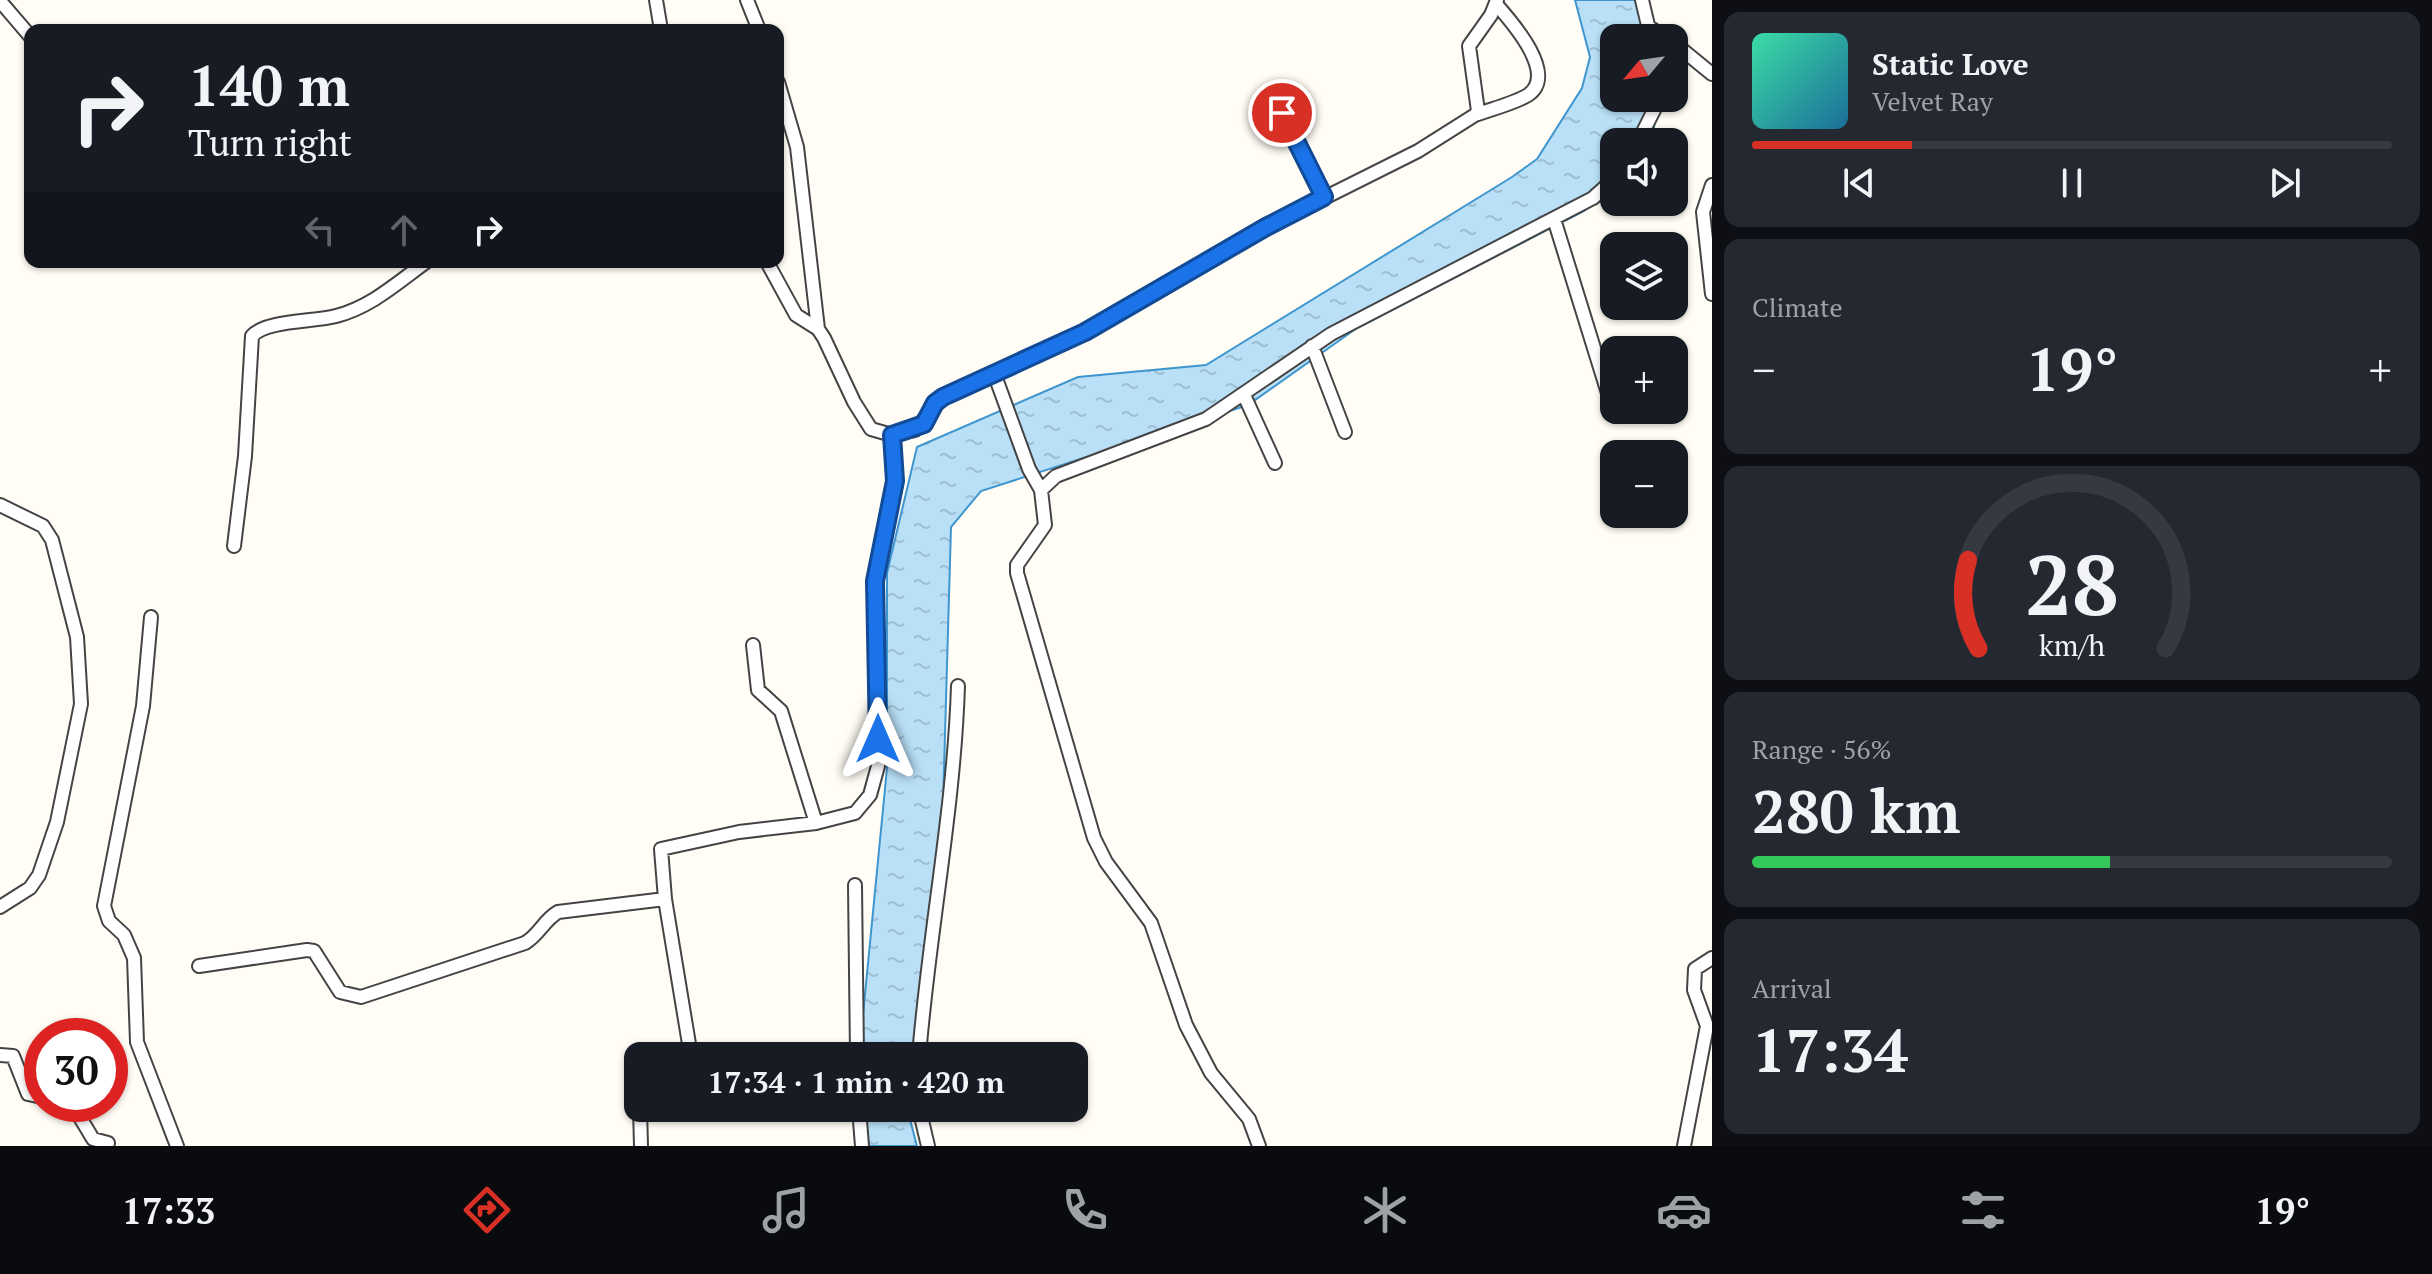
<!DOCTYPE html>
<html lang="en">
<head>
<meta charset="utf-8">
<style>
  :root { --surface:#171b24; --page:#242831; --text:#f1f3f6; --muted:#9ea1a6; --line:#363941; --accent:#d93025 }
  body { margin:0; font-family:"PT Serif",serif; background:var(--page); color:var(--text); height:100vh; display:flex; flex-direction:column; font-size:30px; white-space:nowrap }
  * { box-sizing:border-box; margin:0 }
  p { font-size:26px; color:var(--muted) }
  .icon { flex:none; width:44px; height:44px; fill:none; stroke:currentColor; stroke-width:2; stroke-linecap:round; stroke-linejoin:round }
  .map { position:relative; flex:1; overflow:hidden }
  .details { display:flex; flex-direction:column; gap:12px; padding:12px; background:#0d0f14; width:720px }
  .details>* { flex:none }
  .banner { position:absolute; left:24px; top:24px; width:760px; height:244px; border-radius:16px; box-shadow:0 2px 6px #0004; background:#171b24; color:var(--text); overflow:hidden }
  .needle { width:52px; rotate:241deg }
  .controls { position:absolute; left:1600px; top:24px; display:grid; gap:16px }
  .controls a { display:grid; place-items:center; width:88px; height:88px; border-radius:16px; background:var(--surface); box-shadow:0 2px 6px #0004; font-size:40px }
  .speed { position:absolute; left:24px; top:1018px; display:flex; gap:16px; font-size:40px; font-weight:700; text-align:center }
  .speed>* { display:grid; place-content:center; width:104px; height:104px; border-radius:50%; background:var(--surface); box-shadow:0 2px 6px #0004; line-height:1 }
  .speed .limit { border:12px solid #d22; background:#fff; color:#111 }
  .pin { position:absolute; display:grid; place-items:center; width:68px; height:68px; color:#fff; margin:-34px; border:4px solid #fff; border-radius:50%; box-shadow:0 2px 8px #0007 }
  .me { position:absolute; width:88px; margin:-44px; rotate:0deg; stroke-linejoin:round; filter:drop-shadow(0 0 6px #0008) }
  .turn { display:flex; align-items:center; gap:28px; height:168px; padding:0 32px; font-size:36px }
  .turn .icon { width:104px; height:104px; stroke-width:2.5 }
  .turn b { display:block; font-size:56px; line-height:68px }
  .lanes { display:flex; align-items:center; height:76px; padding:0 32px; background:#0003; justify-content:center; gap:40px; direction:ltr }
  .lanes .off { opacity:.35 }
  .big { font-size:60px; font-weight:600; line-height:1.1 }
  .details .card { flex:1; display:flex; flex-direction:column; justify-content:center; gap:12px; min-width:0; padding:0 28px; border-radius:16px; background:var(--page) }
  .details .dial { align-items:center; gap:0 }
  .dial svg { height:208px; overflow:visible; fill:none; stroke:var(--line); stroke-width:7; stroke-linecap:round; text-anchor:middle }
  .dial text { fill:var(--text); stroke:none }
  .song { display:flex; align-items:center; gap:24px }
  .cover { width:96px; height:96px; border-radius:12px; background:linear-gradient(135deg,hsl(160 70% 55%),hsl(200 70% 35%)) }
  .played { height:8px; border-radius:4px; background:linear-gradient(90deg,var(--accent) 25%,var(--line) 25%) }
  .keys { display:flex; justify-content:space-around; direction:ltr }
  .heat { display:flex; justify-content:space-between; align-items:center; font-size:44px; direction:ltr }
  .charge { height:12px; border-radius:6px; background:linear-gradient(90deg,#34c759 56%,var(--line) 0) }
  .trip { position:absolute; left:624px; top:1042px; width:464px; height:80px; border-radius:16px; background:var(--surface); box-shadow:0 2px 6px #0004; font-weight:600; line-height:80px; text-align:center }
  .tabs { display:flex; height:128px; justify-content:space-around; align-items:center; background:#090b0e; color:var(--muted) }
  .tabs .icon { width:56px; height:56px }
  .tabs .selected { color:var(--accent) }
  .tabs b { font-size:36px; color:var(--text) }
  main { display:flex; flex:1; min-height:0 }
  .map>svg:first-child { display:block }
  .water { fill:url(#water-ripples); stroke:#3f96cf; stroke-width:2 }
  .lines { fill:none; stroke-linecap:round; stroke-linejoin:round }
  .lane-casing { stroke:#444; stroke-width:10 }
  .street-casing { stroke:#444; stroke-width:16 }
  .lane { stroke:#fff; stroke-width:6 }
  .street { stroke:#fff; stroke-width:12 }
  .route-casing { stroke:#114b97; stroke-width:20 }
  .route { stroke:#1a73e8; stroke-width:14 }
</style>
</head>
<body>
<main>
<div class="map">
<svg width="1712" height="1146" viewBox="0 0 1712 1146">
  <defs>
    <pattern id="water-ripples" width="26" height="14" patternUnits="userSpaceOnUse" patternTransform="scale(2)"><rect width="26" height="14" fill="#b9e0f7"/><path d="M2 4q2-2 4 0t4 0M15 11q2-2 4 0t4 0" fill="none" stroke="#9ebfd3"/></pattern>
  </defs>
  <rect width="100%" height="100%" fill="#fffdf5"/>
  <!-- water -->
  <path class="water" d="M 1575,0 L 1642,0 L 1654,38 L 1614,38 L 1614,98 L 1656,98 L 1653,142 L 1614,142 L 1614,184 L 1584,211 L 1357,328 L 1248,405 L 981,491 L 951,527 L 943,804 L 913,1056 L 859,1056 L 887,768 L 887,573 L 917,447 L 1078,377 L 1206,365 L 1512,177 L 1537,159 L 1582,88 L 1590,57 Z
    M 856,1108 L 907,1108 L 917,1146 L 861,1146 Z"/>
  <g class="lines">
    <!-- lane casing -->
    <g class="lane-casing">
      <path id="lane" d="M 1282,113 L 1324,197"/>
    </g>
    <!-- street casing -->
    <g class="street-casing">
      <path id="street" d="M 656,0 L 661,30
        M 747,0 L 759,30
        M 1642,0 L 1651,38
        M 0,1 L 30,36
        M 1649,27 L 1666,38
        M 1674,43 L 1712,74
        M 778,82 L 797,147 L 818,329
        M 1475,115 C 1491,109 1513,104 1528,95 C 1559,74 1510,20 1496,4
        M 1638,142 L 1660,98
        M 1712,185 L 1703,212 L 1712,294
        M 1554,219 L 1615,416
        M 767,262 L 796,315 L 818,329 L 824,338 L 854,402 L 871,429 L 892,435 L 915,430 L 943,397 L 1085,332 L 1266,227 L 1418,151 L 1475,115 L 1478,111 L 1469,46 L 1491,15 L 1497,0
        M 1312,346 L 1345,432
        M 994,373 L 1029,469 L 1041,490
        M 1244,395 L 1275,463
        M 0,505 L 43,526 L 52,540 L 77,637 L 81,704 L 57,822 L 39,875 L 30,888 L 0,907
        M 234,546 L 245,456 L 252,336 C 266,320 314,322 336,316 C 371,307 397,283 426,262
        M 151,617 L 143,706 L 104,906 L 109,921 L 124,935 L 134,958 L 137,1042 L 177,1146
        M 753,645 L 758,690 L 781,711 L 816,823
        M 855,885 L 857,1056
        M 199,966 L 307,950 L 314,951 L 340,992 L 361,997 L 525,943 C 539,935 544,920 558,912 L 665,899
        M 0,1055 L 13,1056 L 28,1094 L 42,1097
        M 691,1056 L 665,899 L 661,849 L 739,832 L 816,823 L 855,813 L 870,795 L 878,766 L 875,581 L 895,481 L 892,435
        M 919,1056 C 929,932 954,810 958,686
        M 72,1104 L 93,1139 L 108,1143
        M 640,1108 L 641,1146
        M 859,1108 L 862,1146
        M 919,1108 L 928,1146
        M 1259,1146 L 1249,1119 L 1211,1073 L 1186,1025 L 1151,923 L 1106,862 L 1094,838 L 1017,573 L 1017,565 L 1045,525 L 1041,490 L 1056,476 L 1206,419 L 1331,334 L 1593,198 L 1614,179
        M 1684,1146 L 1707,1026 L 1694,990 L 1695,969 L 1712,958"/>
    </g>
    <!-- lane -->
    <use href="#lane" class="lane"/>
    <!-- street -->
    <use href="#street" class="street"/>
  </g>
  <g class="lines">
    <!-- route casing -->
    <g class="route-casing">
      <path id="route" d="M 878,739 L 875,581 L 895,481 L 892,435 L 924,424 L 935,403 L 943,397 L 1085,332 L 1266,227 L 1324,197 L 1282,113"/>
    </g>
    <!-- route -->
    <use href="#route" class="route"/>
  </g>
</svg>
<div class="controls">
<a><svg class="needle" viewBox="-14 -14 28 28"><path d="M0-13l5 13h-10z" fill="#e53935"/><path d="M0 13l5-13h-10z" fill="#9ea1a6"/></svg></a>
<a><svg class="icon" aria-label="sound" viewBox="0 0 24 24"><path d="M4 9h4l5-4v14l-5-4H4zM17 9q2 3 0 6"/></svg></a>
<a><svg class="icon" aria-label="layers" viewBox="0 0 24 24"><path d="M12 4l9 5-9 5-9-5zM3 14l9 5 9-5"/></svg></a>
<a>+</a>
<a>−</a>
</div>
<div class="speed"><div class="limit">30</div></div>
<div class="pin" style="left:1282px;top:113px;background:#d93025"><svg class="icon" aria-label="arrive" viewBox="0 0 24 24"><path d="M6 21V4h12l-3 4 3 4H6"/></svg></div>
<svg class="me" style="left:878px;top:739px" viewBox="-20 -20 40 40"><path d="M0-17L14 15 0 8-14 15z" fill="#1a73e8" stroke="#fff" stroke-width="4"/></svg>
<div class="trip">17:34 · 1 min · 420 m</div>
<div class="banner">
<div class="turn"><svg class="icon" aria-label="right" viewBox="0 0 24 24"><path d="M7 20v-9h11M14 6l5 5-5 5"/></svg><div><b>140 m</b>Turn right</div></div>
<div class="lanes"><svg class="icon off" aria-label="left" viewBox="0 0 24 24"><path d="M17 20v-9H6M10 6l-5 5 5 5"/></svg><svg class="icon off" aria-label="ahead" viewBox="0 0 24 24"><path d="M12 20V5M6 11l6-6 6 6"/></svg><svg class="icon" aria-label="right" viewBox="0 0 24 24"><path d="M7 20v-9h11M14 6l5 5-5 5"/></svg></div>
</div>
</div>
<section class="details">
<div class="card">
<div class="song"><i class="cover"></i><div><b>Static Love</b><p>Velvet Ray</p></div></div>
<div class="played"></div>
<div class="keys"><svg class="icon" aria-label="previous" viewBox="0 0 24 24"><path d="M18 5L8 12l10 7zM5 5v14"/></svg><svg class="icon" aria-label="pause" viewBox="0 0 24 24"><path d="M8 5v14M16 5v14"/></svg><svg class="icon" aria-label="next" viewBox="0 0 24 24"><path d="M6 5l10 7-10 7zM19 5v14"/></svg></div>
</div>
<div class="card"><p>Climate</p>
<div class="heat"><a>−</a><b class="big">19°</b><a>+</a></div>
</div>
<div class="card dial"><svg viewBox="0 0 100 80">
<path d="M14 69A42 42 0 1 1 86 69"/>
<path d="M14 69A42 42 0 0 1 10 35" stroke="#d93025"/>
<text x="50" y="56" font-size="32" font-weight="700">28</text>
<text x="50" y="72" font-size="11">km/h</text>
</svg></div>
<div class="card"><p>Range · 56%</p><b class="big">280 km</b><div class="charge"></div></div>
<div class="card"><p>Arrival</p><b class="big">17:34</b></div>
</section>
</main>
<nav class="tabs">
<b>17:33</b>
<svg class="icon selected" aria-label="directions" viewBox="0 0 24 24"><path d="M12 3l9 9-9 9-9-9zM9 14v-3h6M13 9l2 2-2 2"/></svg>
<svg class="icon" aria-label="music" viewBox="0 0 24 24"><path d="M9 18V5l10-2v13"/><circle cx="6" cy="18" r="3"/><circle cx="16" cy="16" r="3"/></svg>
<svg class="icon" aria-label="phone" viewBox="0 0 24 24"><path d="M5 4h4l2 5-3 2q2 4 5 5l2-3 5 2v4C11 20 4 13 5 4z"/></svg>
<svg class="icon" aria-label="climate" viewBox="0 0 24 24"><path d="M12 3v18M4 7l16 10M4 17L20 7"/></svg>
<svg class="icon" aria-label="car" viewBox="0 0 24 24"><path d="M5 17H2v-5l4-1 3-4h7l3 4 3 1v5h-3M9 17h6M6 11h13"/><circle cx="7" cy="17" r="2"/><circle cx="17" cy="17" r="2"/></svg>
<svg class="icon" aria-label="filters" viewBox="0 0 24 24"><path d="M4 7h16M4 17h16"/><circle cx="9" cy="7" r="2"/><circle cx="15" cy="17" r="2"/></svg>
<b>19°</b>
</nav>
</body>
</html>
